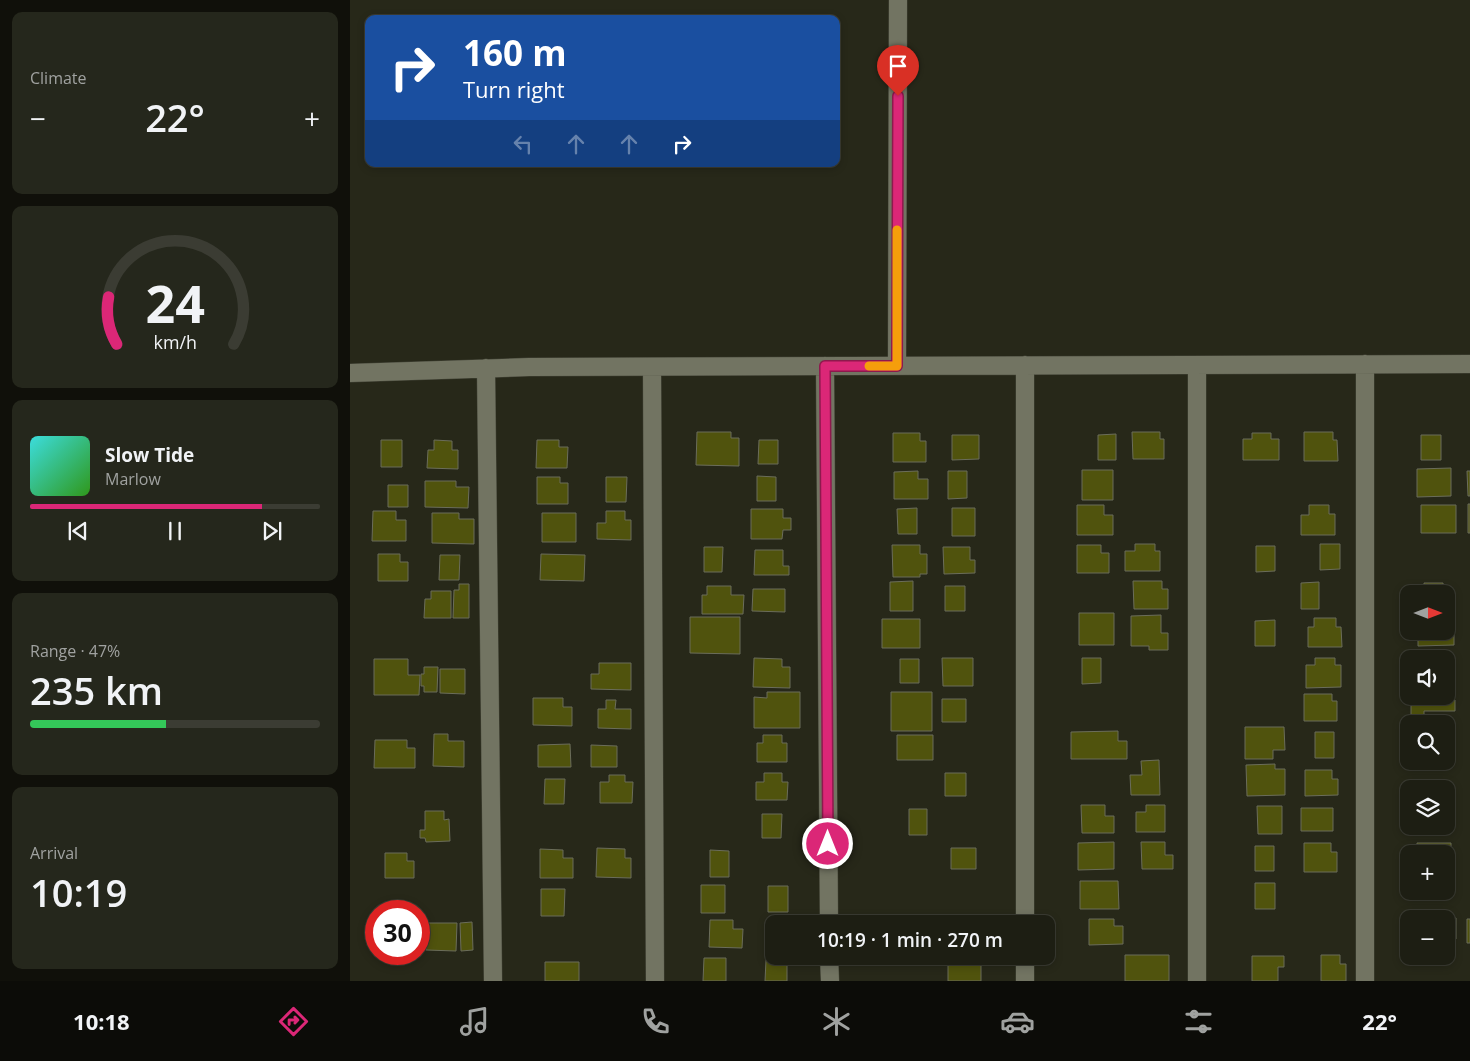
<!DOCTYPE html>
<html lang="en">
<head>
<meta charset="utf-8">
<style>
  :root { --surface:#1d1e13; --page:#25271c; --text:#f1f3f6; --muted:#a0a2a0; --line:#3b3c33; --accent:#db2777 }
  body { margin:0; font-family:"Open Sans",sans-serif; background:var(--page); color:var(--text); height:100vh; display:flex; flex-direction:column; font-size:19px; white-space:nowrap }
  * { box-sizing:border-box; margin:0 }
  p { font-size:16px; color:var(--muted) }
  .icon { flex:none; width:28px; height:28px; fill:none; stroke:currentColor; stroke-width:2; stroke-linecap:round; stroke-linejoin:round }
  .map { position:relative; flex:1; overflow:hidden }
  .details { display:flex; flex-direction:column; gap:12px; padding:12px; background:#10100a; width:350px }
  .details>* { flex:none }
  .hud { position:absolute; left:15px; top:15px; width:475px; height:152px; border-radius:10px; box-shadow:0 2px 8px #0003,0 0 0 1px var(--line); background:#1a4fa0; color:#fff; overflow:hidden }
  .needle { width:32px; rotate:90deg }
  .controls { position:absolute; left:1050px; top:585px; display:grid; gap:10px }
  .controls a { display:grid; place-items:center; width:55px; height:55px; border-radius:10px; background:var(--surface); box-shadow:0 2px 8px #0003,0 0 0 1px var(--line); font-size:25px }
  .speed { position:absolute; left:15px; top:900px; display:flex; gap:10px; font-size:25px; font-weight:700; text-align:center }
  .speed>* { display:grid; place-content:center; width:65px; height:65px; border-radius:50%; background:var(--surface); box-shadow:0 2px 8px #0003,0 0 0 1px var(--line); line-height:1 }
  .speed .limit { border:8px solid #d22; background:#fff; color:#111 }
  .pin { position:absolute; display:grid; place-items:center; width:42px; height:42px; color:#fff; margin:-51px -21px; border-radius:50% 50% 50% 0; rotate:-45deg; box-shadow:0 0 5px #0007 }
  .pin .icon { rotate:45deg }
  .me { position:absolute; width:55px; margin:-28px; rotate:0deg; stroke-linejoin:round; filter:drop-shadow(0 0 4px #0008) }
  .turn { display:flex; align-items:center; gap:18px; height:105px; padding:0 15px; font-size:22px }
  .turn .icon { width:65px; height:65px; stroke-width:2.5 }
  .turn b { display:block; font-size:35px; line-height:42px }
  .lanes { display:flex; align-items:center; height:48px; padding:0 15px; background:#0003; justify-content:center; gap:25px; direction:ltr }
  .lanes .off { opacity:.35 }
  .big { font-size:38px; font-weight:600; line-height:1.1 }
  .details .tile { flex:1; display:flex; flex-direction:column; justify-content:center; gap:8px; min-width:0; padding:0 18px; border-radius:10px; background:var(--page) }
  .details .dial { align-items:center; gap:0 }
  .dial svg { height:130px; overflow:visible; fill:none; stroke:var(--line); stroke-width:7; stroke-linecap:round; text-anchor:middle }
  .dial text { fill:var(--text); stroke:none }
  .song { display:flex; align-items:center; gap:15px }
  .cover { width:60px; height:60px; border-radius:8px; background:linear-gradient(135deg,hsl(180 70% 55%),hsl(110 70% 35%)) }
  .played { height:5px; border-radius:2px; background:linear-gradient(90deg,var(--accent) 80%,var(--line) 80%) }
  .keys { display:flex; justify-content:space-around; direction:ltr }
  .heat { display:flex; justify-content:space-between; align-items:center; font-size:28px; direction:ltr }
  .charge { height:8px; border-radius:4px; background:linear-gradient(90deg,#34c759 47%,var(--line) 0) }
  .trip { position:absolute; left:415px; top:915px; width:290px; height:50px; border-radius:10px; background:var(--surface); box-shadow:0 2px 8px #0003,0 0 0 1px var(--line); font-weight:600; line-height:50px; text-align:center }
  .dock { display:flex; height:80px; justify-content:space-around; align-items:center; background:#0c0c08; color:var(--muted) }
  .dock .icon { width:35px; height:35px }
  .dock .selected { color:var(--accent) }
  .dock b { font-size:22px; color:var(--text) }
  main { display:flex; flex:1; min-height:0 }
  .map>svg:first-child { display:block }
  .building { fill:#50530d; stroke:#6b6d5b }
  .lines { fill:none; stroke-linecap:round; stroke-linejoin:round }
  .street-casing { stroke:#454639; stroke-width:19 }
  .street { stroke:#727462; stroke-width:18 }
  .route-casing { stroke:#8e194d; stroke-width:12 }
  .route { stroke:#db2777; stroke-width:9 }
  .slow { stroke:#f59e0b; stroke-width:9 }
</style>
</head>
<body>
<main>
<section class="details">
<div class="tile"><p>Climate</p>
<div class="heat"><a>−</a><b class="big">22°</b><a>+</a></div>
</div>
<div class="tile dial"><svg viewBox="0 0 100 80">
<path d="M14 69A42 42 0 1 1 86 69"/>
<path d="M14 69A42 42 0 0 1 9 40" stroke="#db2777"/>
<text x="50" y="56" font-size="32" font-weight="700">24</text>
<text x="50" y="72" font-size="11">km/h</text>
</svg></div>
<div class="tile">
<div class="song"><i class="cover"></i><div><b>Slow Tide</b><p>Marlow</p></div></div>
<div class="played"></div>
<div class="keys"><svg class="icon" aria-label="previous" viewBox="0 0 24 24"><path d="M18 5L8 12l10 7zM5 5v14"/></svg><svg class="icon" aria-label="pause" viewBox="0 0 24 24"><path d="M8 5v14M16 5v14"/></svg><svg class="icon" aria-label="next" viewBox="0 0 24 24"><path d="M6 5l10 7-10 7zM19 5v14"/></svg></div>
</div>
<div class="tile"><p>Range · 47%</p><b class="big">235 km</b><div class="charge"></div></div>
<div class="tile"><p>Arrival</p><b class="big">10:19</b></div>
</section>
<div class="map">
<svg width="1120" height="981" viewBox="0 0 1120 981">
  <rect width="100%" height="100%" fill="#272819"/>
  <!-- building -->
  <path class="building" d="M 347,432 L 381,432 L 381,438 L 389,438 L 389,466 L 346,465 Z
    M 782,432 L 810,432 L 810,439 L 814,439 L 814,459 L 783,459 Z
    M 954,432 L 983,432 L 983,440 L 987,440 L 988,461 L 954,461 Z
    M 543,433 L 570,433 L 570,441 L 576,441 L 576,462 L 543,462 Z
    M 902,433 L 921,433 L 921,439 L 929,439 L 929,460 L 893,460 L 893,439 L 902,439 Z
    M 766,434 L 766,460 L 748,460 L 748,435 Z
    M 602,435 L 629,435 L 629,459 L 602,460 Z
    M 1071,435 L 1091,435 L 1091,460 L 1071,460 Z
    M 31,440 L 52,440 L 52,467 L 31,467 Z
    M 84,440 L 102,441 L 102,450 L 108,450 L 108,469 L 77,468 L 78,450 L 84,450 Z
    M 187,440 L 209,440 L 209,447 L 218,447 L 217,468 L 186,468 Z
    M 409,440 L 428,440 L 428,464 L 408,464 Z
    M 1101,468 L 1101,496 L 1067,497 L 1067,469 Z
    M 732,470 L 763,470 L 763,500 L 732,500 Z
    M 568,471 L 568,479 L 578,479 L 578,499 L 544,499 L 544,472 Z
    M 598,471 L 617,471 L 617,498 L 598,499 Z
    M 1117,471 L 1120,471 L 1120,496 L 1118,496 Z
    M 407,476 L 426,477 L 426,501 L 407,501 Z
    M 187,477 L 210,477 L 210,483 L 218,483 L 218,504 L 187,504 Z
    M 256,477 L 277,477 L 276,502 L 256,502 Z
    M 75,481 L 106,481 L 106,487 L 119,487 L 118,508 L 75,507 Z
    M 38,485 L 58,485 L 58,507 L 38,507 Z
    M 1118,504 L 1120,504 L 1120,533 L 1118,533 Z
    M 727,505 L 754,505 L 754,515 L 763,515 L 763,535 L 727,535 Z
    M 959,505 L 979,505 L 979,514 L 985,514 L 985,535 L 951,535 L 951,515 L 959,515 Z
    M 1071,505 L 1106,505 L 1106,533 L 1071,533 Z
    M 567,508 L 567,534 L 548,534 L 547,509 Z
    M 602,508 L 625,508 L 625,536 L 602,536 Z
    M 401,509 L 433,509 L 433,518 L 441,518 L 441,530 L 433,530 L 432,539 L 401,539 Z
    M 23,511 L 46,511 L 46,520 L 56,520 L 56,541 L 22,541 Z
    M 256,511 L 275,511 L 275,520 L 281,520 L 281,540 L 247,539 L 247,523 L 256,523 Z
    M 82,513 L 109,513 L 109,519 L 124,519 L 124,544 L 82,543 Z
    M 192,513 L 226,513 L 226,542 L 192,542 Z
    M 785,544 L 805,544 L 805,551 L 810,551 L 810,571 L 775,571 L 775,551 L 785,551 Z
    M 970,544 L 990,544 L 990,569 L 970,570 Z
    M 542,545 L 570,545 L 570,554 L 577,554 L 577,574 L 570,574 L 570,577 L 543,577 Z
    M 727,545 L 751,545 L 751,553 L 759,553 L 759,573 L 727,573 Z
    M 906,546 L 925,546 L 925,571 L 906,572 Z
    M 354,547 L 373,547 L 372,572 L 354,572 Z
    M 593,547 L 620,547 L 620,560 L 625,560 L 625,573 L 594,574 Z
    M 405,550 L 433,550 L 433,566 L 439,566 L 439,575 L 404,575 Z
    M 28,554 L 50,554 L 50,562 L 58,562 L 58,581 L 28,581 Z
    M 191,554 L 235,555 L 234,581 L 190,580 Z
    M 90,555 L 110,555 L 109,580 L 89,580 Z
    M 563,581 L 563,611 L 540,611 L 540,582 Z
    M 783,581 L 812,581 L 812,589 L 818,589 L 818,609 L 784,609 Z
    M 969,582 L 969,609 L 951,609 L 951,583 Z
    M 1074,583 L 1093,583 L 1094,594 L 1074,594 Z
    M 109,584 L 119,584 L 119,618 L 103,618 L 104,590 L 109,590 Z
    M 357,586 L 381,586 L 381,595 L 394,595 L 393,614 L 352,614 L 352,595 L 357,595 Z
    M 595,586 L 615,586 L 615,611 L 595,611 Z
    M 403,589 L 435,589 L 435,612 L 402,611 Z
    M 81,591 L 101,591 L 101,618 L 74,618 L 75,599 L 81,599 Z
    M 729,613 L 764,613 L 764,645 L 729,645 Z
    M 811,615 L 811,633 L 818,633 L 818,650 L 799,650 L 799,646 L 781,646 L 781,616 Z
    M 340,617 L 390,617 L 390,654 L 340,653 Z
    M 964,618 L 986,618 L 986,627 L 991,627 L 992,647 L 958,647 L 958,627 L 964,627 Z
    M 532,619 L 570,619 L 570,648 L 532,648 Z
    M 925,620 L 925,646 L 905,646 L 905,621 Z
    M 1096,624 L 1104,624 L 1104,645 L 1068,646 L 1068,631 L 1096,631 Z
    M 1097,654 L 1097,662 L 1105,662 L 1105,679 L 1096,679 L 1096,659 L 1071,659 L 1071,655 Z
    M 404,658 L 432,659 L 432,667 L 440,667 L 440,688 L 403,687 Z
    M 592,658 L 623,658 L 623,686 L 593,686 Z
    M 732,658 L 751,658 L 751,683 L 732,684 Z
    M 965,658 L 985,658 L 985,665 L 991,665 L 991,687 L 956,688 L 956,665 L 965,665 Z
    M 24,659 L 58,659 L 58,675 L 70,675 L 69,695 L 24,695 Z
    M 550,659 L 569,659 L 569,683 L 550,683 Z
    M 249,663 L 281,663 L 281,690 L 241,689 L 241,674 L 249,674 Z
    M 74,667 L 88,667 L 87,692 L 74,692 L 74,686 L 71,686 L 71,674 L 74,674 Z
    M 90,669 L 115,669 L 115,694 L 90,693 Z
    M 417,692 L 450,692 L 450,728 L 404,728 L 404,697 L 417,698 Z
    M 541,692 L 582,692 L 582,731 L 541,731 Z
    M 1096,693 L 1096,700 L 1105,700 L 1105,711 L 1074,711 L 1074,718 L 1061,718 L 1061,700 L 1073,700 L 1073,696 L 1096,696 Z
    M 954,694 L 982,694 L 982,701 L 987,701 L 987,721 L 954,721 Z
    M 183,698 L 213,698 L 213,707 L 222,707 L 222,726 L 183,725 Z
    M 592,699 L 616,699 L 616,722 L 592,722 Z
    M 256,700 L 266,700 L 265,709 L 281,709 L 281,729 L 248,728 L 248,709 L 256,709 Z
    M 895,727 L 934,727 L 935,750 L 923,750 L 923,759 L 895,759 Z
    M 768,731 L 768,741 L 777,741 L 777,759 L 721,759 L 721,732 Z
    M 965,732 L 984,732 L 984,758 L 965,758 Z
    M 84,734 L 98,734 L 98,741 L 114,741 L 114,767 L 83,766 Z
    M 413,735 L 432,735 L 432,743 L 437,743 L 437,762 L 407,762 L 407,743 L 413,743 Z
    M 547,735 L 583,735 L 583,760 L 547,760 Z
    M 25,740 L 57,740 L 57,748 L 65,748 L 65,768 L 24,768 Z
    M 220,744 L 221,767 L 188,767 L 188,745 Z
    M 241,745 L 267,746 L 267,767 L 241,767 Z
    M 809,760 L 810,795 L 781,795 L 780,775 L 792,775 L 791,761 Z
    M 925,764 L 925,769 L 935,769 L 935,795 L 897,796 L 896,765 Z
    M 955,770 L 982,770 L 982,779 L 988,779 L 988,795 L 955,796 Z
    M 414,773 L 432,773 L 432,782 L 438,782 L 437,800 L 406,800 L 406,782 L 414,782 Z
    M 595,773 L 616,773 L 616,796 L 595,796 Z
    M 259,775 L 275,775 L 275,782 L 283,782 L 282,803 L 250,803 L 250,782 L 259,782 Z
    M 195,779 L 215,779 L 214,804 L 194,804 Z
    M 1096,802 L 1101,802 L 1101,831 L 1067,831 L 1067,826 L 1096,826 Z
    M 731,805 L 755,805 L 755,816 L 764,816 L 764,833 L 732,833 Z
    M 796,805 L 815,805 L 815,832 L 786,832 L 786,812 L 796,812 Z
    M 907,806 L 932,806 L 932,834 L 908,834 Z
    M 951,808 L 983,808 L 983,831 L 951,831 Z
    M 559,809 L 577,809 L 577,835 L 559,835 Z
    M 75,811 L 94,811 L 94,820 L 99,819 L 100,841 L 76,842 L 75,838 L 70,838 L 70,830 L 75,830 Z
    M 412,814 L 432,814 L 431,838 L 412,838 Z
    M 764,842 L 764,869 L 728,870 L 728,843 Z
    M 791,842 L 815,842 L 815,855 L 823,855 L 823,869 L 792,869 Z
    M 954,843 L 981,843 L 981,852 L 987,852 L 987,872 L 954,872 Z
    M 1067,843 L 1101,843 L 1101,869 L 1096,869 L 1096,854 L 1067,854 Z
    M 905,846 L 924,846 L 924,871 L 905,871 Z
    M 247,848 L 275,849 L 275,858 L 281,858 L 281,878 L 246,877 Z
    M 601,848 L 626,848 L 626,869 L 601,869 Z
    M 190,849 L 213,850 L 213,858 L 223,858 L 223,878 L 190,878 Z
    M 360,850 L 379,851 L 379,877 L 360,877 Z
    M 35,853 L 57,853 L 57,861 L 64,861 L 64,878 L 35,878 Z
    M 730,881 L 768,881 L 769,909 L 730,909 Z
    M 905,883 L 925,883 L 925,909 L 905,909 Z
    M 351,885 L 375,885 L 375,913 L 351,913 Z
    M 418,886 L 438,886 L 438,912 L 418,912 Z
    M 191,889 L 215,889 L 214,916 L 191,916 Z
    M 1079,918 L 1106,918 L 1106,939 L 1097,939 L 1096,945 L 1096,919 Z
    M 739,919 L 764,919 L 764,926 L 773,926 L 773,944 L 739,945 Z
    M 1117,919 L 1120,919 L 1120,943 L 1117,943 Z
    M 360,920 L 383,920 L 383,929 L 393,929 L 392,948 L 359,947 Z
    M 584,920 L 584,924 L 551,924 L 551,921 Z
    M 122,922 L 123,950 L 111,951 L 110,923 Z
    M 76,923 L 107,923 L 106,951 L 76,950 Z
    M 417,923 L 436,924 L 424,924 L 424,948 L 417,948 Z
    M 775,955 L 819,955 L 819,981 L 775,981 Z
    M 971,955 L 990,955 L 990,964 L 996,964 L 996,981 L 971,981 Z
    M 902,956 L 934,956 L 934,967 L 928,967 L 928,981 L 902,981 Z
    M 607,957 L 626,957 L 626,964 L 631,964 L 631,981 L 598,981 L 598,965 L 607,965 Z
    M 354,958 L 376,958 L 376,981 L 353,981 Z
    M 416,960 L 437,960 L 437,981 L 415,981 Z
    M 195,962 L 229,962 L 229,981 L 195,981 Z"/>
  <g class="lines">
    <!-- street casing -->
    <g class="street-casing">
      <path id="street" d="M 1015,364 L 1015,981
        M 675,365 L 675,924
        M 847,365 L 847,981
        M 475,366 L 479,924
        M 547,366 L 548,0
        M 302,367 L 305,981
        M 136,368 L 143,981
        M 0,373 L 179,367 L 1120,364
        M 479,956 L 480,981
        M 675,956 L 675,981"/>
    </g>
    <!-- street -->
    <use href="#street" class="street"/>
  </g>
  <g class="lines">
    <!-- route casing -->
    <g class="route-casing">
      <path id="route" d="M 478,844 L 475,366 L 547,366 L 548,96"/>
    </g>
    <!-- route -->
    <use href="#route" class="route"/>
    <!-- slow -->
    <path class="slow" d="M 519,366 L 547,366 L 547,230"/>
  </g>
</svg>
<div class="controls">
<a><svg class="needle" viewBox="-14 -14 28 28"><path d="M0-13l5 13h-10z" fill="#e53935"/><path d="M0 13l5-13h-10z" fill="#a0a2a0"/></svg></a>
<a><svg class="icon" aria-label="sound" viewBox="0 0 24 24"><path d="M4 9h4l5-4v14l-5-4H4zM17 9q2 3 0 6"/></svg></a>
<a><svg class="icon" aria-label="search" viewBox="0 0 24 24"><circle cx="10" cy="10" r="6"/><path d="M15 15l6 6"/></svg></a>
<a><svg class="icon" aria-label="layers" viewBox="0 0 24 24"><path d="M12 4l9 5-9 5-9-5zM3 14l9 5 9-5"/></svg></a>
<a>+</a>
<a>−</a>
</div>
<div class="speed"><div class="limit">30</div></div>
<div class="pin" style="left:548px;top:96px;background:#d93025"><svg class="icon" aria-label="arrive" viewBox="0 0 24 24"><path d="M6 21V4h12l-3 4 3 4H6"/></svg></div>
<svg class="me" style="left:478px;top:844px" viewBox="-20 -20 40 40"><circle r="17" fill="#db2777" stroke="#fff" stroke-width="3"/><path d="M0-11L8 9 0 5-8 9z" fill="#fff"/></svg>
<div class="trip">10:19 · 1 min · 270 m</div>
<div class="hud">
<div class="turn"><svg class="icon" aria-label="right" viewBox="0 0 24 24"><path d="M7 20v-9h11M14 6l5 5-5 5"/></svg><div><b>160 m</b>Turn right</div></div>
<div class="lanes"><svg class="icon off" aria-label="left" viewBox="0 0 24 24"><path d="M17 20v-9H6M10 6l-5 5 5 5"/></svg><svg class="icon off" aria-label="ahead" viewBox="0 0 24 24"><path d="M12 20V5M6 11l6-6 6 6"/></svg><svg class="icon off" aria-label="ahead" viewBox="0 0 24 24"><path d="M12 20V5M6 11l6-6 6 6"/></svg><svg class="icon" aria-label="right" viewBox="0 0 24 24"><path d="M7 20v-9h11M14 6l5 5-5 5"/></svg></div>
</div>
</div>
</main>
<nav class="dock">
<b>10:18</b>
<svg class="icon selected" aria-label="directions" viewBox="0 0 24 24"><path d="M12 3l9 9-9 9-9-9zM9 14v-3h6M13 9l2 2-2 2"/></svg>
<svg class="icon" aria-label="music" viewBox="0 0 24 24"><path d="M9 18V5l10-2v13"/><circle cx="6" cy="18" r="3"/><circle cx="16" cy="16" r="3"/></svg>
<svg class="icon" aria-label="phone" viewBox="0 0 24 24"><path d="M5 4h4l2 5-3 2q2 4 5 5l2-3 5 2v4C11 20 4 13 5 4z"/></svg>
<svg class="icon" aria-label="climate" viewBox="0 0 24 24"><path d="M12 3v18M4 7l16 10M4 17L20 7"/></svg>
<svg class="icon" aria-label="car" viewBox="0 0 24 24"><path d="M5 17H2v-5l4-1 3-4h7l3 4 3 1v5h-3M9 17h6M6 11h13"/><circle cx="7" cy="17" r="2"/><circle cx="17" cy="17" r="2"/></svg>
<svg class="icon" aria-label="filters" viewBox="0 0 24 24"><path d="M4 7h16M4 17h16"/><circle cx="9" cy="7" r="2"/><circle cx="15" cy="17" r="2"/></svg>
<b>22°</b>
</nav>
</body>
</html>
